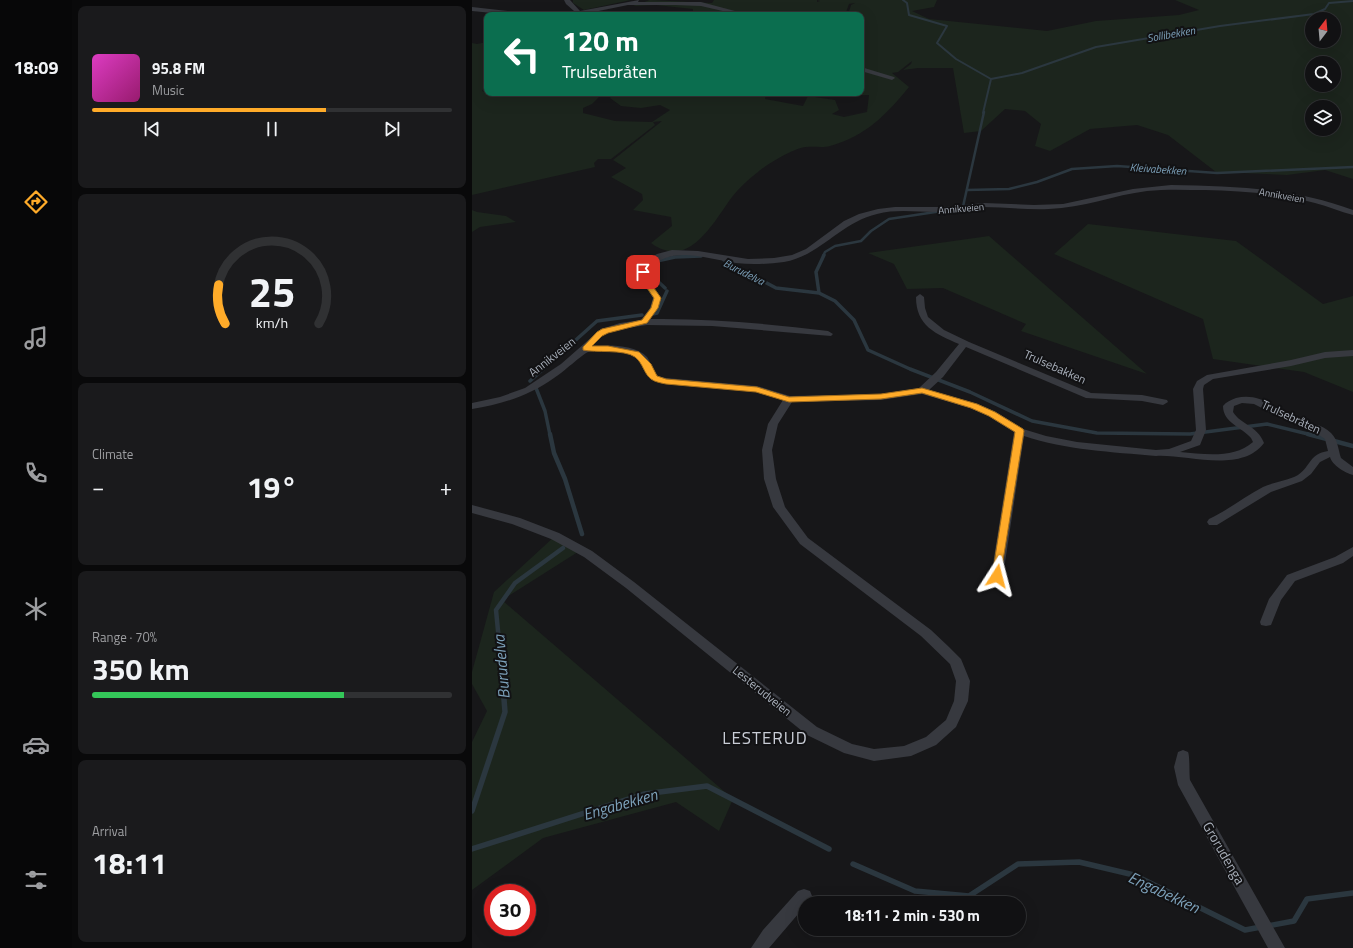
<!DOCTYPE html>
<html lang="en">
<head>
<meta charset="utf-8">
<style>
  :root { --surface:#111113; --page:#1a1a1c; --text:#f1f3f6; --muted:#9c9da0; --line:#303133; --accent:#ffab29 }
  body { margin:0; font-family:"Titillium Web",sans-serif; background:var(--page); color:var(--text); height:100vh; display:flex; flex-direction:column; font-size:15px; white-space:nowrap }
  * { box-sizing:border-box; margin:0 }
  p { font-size:13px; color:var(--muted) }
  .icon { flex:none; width:22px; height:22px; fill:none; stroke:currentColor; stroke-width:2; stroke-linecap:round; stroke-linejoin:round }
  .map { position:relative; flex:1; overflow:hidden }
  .side { display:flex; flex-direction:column; gap:6px; padding:6px; background:#09090a; width:400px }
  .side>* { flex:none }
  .guide { position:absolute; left:12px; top:12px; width:380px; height:84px; border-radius:8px; box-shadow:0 4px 16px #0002,0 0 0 1px var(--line); background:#0b6e4f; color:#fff; overflow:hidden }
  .needle { width:26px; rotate:16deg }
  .fabs { position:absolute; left:833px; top:12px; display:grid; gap:8px }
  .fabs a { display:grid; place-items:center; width:36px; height:36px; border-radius:50%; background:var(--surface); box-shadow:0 4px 16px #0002,0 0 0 1px var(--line); font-size:20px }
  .speed { position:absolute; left:12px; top:884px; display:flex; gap:8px; font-size:20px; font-weight:700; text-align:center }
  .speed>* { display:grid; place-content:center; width:52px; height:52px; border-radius:50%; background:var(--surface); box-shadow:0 4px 16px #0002,0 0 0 1px var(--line); line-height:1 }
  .speed .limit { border:6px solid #d22; background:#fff; color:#111 }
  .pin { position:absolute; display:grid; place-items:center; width:34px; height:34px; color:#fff; margin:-17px; border-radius:8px; box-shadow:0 2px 6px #0006 }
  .me { position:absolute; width:44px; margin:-22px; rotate:9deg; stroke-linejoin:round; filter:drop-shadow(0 0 3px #0008) }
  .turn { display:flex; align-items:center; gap:14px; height:84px; padding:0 12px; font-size:18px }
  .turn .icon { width:52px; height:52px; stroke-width:2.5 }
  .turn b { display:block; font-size:28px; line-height:34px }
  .big { font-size:30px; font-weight:700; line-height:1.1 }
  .side .widget { flex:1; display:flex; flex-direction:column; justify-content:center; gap:6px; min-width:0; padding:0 14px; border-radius:8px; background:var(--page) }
  .side .dial { align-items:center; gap:0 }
  .dial svg { height:104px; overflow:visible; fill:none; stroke:var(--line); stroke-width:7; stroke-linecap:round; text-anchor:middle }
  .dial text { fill:var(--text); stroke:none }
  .song { display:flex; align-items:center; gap:12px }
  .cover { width:48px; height:48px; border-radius:6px; background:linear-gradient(135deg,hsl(310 70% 55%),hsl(320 70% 35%)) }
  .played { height:4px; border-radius:2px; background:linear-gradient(90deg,var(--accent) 65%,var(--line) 65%) }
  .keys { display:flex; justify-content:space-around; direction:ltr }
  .heat { display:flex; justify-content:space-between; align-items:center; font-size:22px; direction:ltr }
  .charge { height:6px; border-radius:3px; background:linear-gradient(90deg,#34c759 70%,var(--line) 0) }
  .trip { position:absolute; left:326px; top:896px; width:228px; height:40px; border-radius:20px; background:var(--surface); box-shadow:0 4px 16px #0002,0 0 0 1px var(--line); font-weight:700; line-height:40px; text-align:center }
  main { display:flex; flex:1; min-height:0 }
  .tabs { display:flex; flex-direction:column; width:72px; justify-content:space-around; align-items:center; background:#070708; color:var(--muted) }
  .tabs .icon { width:28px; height:28px }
  .tabs .active { color:var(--accent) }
  .tabs b { font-size:18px; color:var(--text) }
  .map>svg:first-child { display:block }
  .green { fill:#1c251d; fill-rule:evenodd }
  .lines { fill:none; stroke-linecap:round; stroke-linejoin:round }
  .stream-far4 { stroke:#2b373f; stroke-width:2 }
  .stream-far3 { stroke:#2b373f; stroke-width:2.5 }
  .stream-far2 { stroke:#2b373f; stroke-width:3.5 }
  .stream-far1 { stroke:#2b373f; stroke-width:4.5 }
  .stream { stroke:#2b373f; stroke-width:5.5 }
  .street { fill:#37393f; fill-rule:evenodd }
  .route { fill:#ffab29; stroke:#a66f1b }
  .labels { text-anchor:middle; stroke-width:4; stroke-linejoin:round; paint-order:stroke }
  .far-street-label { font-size:10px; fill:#a8afba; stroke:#121214 }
  .far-water-label { font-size:11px; font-style:italic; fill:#7ca0b9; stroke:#121214 }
  .street-label { font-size:12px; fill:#a8afba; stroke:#121214 }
  .near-street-label { font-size:14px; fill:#a8afba; stroke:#121214 }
  .near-water-label { font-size:16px; font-style:italic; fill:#7ca0b9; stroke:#121214 }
  .near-quarter-label { font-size:17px; letter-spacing:1px; fill:#c9cdd6; stroke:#121214 }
</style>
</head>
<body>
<main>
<nav class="tabs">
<b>18:09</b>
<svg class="icon active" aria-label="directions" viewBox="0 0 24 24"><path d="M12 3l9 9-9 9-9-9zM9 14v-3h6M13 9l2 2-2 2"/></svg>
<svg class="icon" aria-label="music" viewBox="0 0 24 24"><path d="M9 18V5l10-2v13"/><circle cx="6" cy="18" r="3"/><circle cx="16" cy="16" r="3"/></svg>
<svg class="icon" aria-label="phone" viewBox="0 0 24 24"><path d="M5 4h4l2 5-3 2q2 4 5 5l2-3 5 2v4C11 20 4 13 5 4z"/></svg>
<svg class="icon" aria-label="climate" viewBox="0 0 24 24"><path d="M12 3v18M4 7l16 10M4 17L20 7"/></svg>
<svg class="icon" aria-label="car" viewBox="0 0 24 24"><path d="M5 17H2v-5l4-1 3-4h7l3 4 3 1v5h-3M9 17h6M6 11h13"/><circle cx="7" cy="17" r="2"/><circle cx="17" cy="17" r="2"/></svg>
<svg class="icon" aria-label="filters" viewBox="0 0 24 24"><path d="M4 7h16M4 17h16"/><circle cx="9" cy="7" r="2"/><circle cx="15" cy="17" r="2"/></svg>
</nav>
<section class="side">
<div class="widget">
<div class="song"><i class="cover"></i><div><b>95.8 FM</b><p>Music</p></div></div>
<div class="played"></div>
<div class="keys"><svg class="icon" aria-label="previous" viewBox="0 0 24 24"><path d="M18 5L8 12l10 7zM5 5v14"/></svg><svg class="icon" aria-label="pause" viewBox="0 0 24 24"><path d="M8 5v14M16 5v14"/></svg><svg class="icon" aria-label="next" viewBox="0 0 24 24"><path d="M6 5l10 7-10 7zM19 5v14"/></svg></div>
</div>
<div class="widget dial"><svg viewBox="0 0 100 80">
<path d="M14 69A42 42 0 1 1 86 69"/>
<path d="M14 69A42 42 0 0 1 9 39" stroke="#ffab29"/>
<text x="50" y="56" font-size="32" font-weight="700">25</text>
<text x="50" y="72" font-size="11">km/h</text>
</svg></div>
<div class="widget"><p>Climate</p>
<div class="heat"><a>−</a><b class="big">19°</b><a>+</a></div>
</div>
<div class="widget"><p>Range · 70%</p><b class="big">350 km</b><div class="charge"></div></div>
<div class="widget"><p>Arrival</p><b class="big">18:11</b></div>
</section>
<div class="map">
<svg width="881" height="948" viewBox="0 0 881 948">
  <rect width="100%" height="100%" fill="#171719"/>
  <!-- green -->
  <path class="green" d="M 101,0 L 159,0 L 112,10 L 101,3 Z
    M 178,0 L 240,3 L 242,0 L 345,0 L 345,2 L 348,1 L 345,0 L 465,0 L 462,7 L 440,11 L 457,19 L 575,31 L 624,21 L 707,15 L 727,10 L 703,0 L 881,0 L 881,179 L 853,170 L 815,175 L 744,172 L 696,135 L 665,125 L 618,129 L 578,151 L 563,146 L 569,124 L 553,111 L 533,109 L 509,131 L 492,133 L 481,68 L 446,68 L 431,70 L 439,64 L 440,61 L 426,72 L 420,73 L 437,87 C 414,115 394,136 358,146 C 351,148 342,146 334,147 C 322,148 295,164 286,172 C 277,179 267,188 260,197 C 245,217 223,260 193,250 C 188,249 183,246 179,243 L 200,226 L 199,217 L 161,210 L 171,200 L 170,194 L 139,177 L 154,168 L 141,160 L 190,121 L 181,122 L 183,125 L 139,159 L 126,159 L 122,163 L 123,167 L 0,195 L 0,43 L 5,44 L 15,42 L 15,87 L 12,88 L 10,91 C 22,96 32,93 44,93 C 71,93 99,93 126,93 L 128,96 L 120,104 L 111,108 L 111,113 L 143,121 L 180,122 L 198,110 L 188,105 L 169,108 L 149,106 L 138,98 L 141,93 L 294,93 L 293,99 L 331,106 L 336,96 L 363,100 L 367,110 L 360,114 L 372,117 L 395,112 L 397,95 L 360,96 L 359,93 L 389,93 L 389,47 L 391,48 L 389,45 L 389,15 L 376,15 L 379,5 L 383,3 L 377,4 L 373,15 L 221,15 L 221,9 L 184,5 L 161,6 ZM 840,19 L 862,19 L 862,41 L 840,41 ZM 840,63 L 862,63 L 862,85 L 840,85 ZM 840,107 L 862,107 L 862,129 L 840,129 Z
    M 0,210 L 5,212 L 34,216 L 44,222 L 8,227 L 0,232 Z
    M 616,224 L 764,241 L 851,304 L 881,296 L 881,392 L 832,372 L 741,359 L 731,319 L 582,254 Z
    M 517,236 L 675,374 L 549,331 L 554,324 L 471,288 L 435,289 L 422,264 L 396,253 Z
    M 83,536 L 109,550 L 30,600 L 261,799 L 247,831 L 204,802 L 71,838 L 0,890 L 0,742 L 15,711 L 0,684 L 0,672 L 22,592 Z"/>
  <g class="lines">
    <!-- stream-far4 -->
    <path class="stream-far4" d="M 431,0 L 435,3 L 437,15 L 475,26 L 465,43 L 484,59 L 519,79
      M 519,79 L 550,73 L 624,47 L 748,26 L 842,14 L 853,9 L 857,3 L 881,1
      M 511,113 L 519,79"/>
    <!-- stream-far3 -->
    <path class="stream-far3" d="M 495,190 L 537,189 L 565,182 L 600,169 L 645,166 L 745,173 L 881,167
      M 479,210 L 490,211 L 512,112
      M 351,256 L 353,252 L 363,246 L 389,241 L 399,231 L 417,219 L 470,211"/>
    <!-- stream-far2 -->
    <path class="stream-far2" d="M 252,260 L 304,288 L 347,293 L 363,301 L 382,320 L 396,350 L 438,369 L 498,392 L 560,421 L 625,433 L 718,434 L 795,424 L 840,435
      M 185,261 L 203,257 L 229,256
      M 180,266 L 178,269 L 179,275 L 193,288
      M 347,293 L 344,272 L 352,255
      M 181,314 L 185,313 L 195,291
      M 58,381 L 125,321 L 170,315
      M 64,388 L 73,411 L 78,435"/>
    <!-- stream-far1 -->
    <path class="stream-far1" d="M 78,434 L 82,453 L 93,479 L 110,534
      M 836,434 L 881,446
      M 29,662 L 24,610 L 43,583 L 91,548"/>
    <!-- stream -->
    <path class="stream" d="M 0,811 L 33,712 L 29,661
      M 0,849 L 172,794 L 235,786 L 357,849
      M 381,864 L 443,891 L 497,896 L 546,864 L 607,862 L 662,875 L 773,930 L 789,927
      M 795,926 L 822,921 L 835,899 L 881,893"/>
    <!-- street -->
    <path class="street" d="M 92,0 L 98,0 L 108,11 L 167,0 L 166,2 L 229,2 L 278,15 L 268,15 L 229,6 L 203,5 L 156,5 L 107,15 L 85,15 L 102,11 L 94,4 Z
      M 0,7 L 55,13 L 58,15 L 40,15 L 0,11 Z
      M 389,67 L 422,77 L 423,78 L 420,80 L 389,71 Z
      M 699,185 C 761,186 823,188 881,210 L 881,215 C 868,212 856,206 843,203 C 807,193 770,191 733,190 C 714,190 694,189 675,191 C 642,195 611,208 577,209 C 555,210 533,207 511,207 C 495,208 480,212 464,212 C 444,212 424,209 405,214 C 369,222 348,256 312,262 C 296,264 280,265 264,263 C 234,259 197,243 175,272 L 178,281 L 189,298 L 186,308 L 178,319 C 238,318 297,324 356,331 L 361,334 L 359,336 L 240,326 L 175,325 L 143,330 L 131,335 L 120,346 C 136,345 163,344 175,357 C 179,363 181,371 186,376 L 194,378 L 285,386 L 318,396 L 409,394 L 447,388 L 464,372 L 487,344 C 464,334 444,326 444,297 L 448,294 L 452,297 L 453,308 L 456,317 L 472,330 L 497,342 L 619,393 L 670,395 L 695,400 L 696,402 L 691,405 L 670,401 L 614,398 L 494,347 L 471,377 L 457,390 L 506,404 L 524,412 L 551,429 L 574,436 L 605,442 L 684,450 L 697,449 L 719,441 L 724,430 L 721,389 L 725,381 L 735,375 L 819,360 L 853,352 L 881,350 L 881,356 L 853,358 L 819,366 L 741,379 L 732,385 L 731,389 L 734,430 L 728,445 L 708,452 C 732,454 762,459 781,442 L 779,438 C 770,427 751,423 751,406 C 754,402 759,400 764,398 C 788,392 805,409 825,418 C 836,423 850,424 859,433 C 866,440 866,449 869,458 L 881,467 L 881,475 C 873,473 860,465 858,457 L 848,462 L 839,474 L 830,481 L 799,492 L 745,525 L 737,525 L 735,522 L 737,519 C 756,510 772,497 791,487 C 802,482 815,481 826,475 C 839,466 837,454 856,451 L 853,439 L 841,431 L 817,422 L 782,404 L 770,403 L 762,406 L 761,412 C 769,425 785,425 792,443 C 769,474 714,454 684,456 C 640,452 594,450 552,436 L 531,576 L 529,579 L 525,580 L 521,579 L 519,576 L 542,432 L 516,416 L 498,408 L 450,394 L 409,400 L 320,402 L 306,424 L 300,450 L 304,479 L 313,507 L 336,538 L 459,630 L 477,647 L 489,659 L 498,681 L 496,701 L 484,727 L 464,745 L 439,756 L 402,761 L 372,753 L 335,735 L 154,588 L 112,557 L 79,539 L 40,524 L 0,513 L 0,505 L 48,518 L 87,533 L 120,551 L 162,582 L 345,727 L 380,744 L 402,749 L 432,746 L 454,737 L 474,720 L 482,701 L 484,681 L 478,664 L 449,636 L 328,544 L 301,507 L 292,479 L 290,450 L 296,424 L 311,400 L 284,392 L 191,383 L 180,380 C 172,373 171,361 161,356 C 152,351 126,349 116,352 C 112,353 89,374 82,378 C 57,396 30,404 0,409 L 0,403 L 28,397 L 53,388 L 89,364 L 129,329 L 148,323 L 169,320 L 178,308 L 181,298 L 170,281 L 167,272 L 175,260 L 185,254 L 200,250 L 226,251 L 276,259 L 302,258 L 320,255 L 334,249 L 372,221 L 387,214 L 406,209 L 423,207 L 470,207 L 512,203 L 562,205 L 591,204 L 661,189 Z
      M 881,547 L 881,556 L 871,563 L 823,581 L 809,600 L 799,625 L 794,626 L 789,625 L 788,622 L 797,599 L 815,575 L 863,557 Z
      M 711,750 L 716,752 C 718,756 717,773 718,780 L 813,948 L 796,948 L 706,785 L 702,767 L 706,752 Z
      M 332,889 L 338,891 L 340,896 L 338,901 L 333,903 L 333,906 L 297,948 L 279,948 L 291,930 L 326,891 Z"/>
  </g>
  <!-- route -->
  <path class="route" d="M 171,270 L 175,272 L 177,281 L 189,298 L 186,308 L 175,323 L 136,333 L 130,336 L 120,346 L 136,346 L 167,352 L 179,364 L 185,376 L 194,379 L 285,387 L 317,397 L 409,394 L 450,388 L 505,404 L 523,412 L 551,429 L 552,431 L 528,579 L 525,580 L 520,576 L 543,432 L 517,416 L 499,408 L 450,393 L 409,399 L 317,402 L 284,392 L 194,384 C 189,383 183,382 179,379 C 172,374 171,363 163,357 C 152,349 123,353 111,350 L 111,347 L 125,332 L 130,329 L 170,320 L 179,308 L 182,298 L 170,281 L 168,272 Z"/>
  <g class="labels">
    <!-- far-street labels -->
    <g class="far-street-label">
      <text transform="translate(810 195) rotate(10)" y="4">Annikveien</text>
      <text transform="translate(489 208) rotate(-5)" y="4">Annikveien</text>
    </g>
    <!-- far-water labels -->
    <g class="far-water-label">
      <text transform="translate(699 34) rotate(-10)" y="4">Sollibekken</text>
      <text transform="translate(686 169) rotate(4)" y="4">Kleivabekken</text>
      <text transform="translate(272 272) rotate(27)" y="4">Burudelva</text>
    </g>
    <!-- street labels -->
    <g class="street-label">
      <text transform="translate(80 357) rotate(-38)" y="4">Annikveien</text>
      <text transform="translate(583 367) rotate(24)" y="4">Trulsebakken</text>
      <text transform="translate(819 417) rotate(25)" y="4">Trulsebråten</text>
      <text transform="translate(290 691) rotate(39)" y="4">Lesterudveien</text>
    </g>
    <!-- near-street labels -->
    <g class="near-street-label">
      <text transform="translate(752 853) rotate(60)" y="5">Grorudenga</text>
    </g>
    <!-- near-water labels -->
    <g class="near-water-label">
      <text transform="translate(29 667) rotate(-95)" y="6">Burudelva</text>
      <text transform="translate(148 804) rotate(-16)" y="6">Engabekken</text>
      <text transform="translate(692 892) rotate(25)" y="6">Engabekken</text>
    </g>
    <!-- near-quarter labels -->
    <g class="near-quarter-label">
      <text x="293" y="744">LESTERUD</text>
    </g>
  </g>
</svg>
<div class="fabs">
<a><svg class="needle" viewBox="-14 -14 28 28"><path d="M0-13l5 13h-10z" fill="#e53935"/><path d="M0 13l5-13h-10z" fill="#9c9da0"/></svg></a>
<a><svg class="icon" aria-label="search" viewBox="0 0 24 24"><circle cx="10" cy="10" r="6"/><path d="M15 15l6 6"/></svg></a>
<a><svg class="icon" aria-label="layers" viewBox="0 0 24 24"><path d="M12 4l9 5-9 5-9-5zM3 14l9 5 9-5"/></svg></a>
</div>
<div class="speed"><div class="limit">30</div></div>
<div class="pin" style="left:171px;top:272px;background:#d93025"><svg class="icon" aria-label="arrive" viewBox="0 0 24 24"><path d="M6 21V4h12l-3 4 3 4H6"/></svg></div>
<svg class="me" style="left:525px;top:576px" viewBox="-20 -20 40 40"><path d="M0-17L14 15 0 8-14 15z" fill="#ffab29" stroke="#fff" stroke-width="4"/></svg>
<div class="trip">18:11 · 2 min · 530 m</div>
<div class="guide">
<div class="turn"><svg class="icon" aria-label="left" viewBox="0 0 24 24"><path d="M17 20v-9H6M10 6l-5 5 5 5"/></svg><div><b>120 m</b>Trulsebråten</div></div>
</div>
</div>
</main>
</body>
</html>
